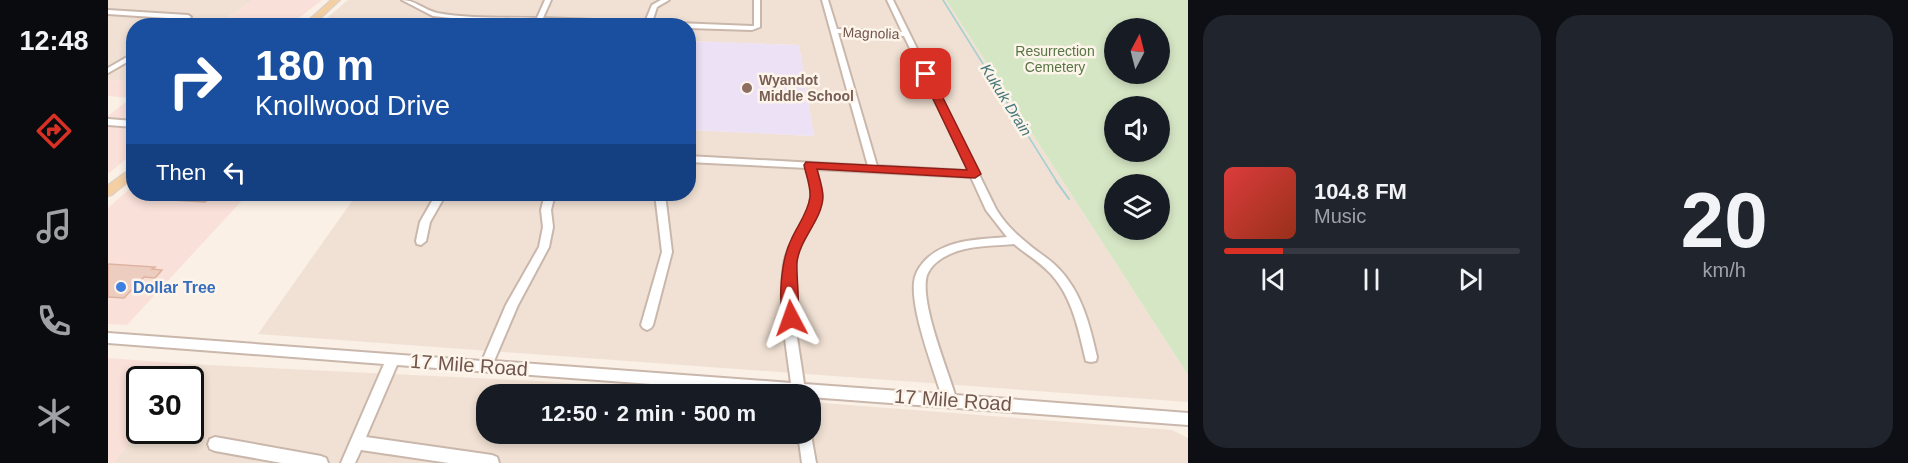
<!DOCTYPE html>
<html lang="en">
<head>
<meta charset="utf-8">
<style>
  :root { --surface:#171b24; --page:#20242c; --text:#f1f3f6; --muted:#9ea1a6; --line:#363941; --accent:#d93025 }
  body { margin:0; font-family:Arial,sans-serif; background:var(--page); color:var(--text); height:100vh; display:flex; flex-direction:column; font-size:22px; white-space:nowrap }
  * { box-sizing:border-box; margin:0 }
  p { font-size:20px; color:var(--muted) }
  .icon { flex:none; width:33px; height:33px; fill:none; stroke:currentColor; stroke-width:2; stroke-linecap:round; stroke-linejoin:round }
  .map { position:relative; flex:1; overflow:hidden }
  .details { display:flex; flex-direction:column; gap:15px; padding:15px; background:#0d0f14; width:720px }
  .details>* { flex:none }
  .hud { position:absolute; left:18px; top:18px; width:570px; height:183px; border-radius:24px; box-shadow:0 3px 9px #0003; background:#1a4fa0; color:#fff; overflow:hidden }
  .needle { width:39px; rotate:7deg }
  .tools { position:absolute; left:996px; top:18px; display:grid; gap:12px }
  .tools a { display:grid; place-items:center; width:66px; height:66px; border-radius:50%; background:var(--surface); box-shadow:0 3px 9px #0003; font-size:30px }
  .speed { position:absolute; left:18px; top:366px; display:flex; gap:12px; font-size:30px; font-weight:700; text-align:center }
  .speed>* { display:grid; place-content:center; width:78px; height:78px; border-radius:50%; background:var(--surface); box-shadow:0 3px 9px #0003; line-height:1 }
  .speed .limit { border:3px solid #111; border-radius:9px; background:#fff; color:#111 }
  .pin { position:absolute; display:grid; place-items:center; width:51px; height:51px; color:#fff; margin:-26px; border-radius:12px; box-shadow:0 3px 9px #0006 }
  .me { position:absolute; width:66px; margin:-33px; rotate:356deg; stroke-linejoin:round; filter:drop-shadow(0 0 4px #0008) }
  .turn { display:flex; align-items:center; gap:21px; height:126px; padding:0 30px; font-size:27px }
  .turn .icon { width:78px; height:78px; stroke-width:2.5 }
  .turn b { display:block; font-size:42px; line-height:51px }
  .then { display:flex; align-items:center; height:57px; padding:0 30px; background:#0003; gap:12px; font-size:22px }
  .details .card { flex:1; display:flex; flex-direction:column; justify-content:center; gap:9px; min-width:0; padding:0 21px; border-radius:24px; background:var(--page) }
  .details .dial { align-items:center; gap:0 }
  .dial b { font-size:78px; line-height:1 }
  .song { display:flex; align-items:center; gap:18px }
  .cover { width:72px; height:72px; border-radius:9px; background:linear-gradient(135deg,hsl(0 70% 55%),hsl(10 70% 35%)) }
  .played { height:6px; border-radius:3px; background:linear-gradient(90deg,var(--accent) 20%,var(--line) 20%) }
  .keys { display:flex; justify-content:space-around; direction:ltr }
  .details .tiles { flex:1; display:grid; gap:15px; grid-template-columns:repeat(2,1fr) }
  .trip { position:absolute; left:368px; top:384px; width:345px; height:60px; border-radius:24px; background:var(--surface); box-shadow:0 3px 9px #0003; font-weight:700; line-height:60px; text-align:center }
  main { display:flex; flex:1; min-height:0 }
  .tab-bar { display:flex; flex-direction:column; width:108px; justify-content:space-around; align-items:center; background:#090b0e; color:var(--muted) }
  .tab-bar .icon { width:42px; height:42px }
  .tab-bar .selected { color:var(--accent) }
  .tab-bar b { font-size:27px; color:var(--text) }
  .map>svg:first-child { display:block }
  .residential { fill:#f1e1d4 }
  .commercial { fill:#f9e0d9 }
  .education { fill:#ede1f6 }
  .green { fill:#d5e6c4; fill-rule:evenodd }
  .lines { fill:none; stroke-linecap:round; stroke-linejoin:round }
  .stream-far1 { stroke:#a2cfd2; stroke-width:1.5 }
  .stream { stroke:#a2cfd2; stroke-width:2 }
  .building { fill:#edcdbf; stroke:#deb3a1; stroke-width:1.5 }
  .minor-casing { stroke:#cab7ac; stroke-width:4 }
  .major-casing { stroke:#d7d0cd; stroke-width:2 }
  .minor { fill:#fff; fill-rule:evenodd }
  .major { fill:#f3cfa3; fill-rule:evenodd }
  .route { fill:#d93025; stroke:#8d1f18; stroke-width:1.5 }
  .education-dot { fill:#8d6e63; stroke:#fdf4ea; stroke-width:2 }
  .shop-dot { fill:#3f7fe0; stroke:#fdf4ea; stroke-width:2 }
  .labels { text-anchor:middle; stroke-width:5; stroke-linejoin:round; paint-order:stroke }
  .far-street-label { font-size:14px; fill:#70564c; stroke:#fdf4ea }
  .far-park-label { font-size:14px; fill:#577545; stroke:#fdf4ea }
  .far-education-label { font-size:14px; font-weight:bold; fill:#785e54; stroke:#fdf4ea; text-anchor:start }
  .far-water-label { font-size:15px; font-style:italic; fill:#45777b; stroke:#fdf4ea }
  .shop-label { font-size:16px; font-weight:bold; fill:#366cbe; stroke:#fdf4ea; text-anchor:start }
  .near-street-label { font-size:20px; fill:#70564c; stroke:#fdf4ea }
</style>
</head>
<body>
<main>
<nav class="tab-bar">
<b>12:48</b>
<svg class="icon selected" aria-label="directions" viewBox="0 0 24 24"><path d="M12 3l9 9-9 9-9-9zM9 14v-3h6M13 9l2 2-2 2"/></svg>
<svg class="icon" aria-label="music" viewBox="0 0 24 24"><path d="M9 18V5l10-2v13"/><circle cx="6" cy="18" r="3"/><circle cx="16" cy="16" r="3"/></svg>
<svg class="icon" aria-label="phone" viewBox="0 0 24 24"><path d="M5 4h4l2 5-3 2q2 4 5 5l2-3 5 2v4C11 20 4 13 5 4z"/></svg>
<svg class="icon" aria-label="climate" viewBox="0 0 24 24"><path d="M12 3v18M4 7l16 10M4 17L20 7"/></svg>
</nav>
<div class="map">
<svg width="1080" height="463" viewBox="0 0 1080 463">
  <rect width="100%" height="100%" fill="#faf0e5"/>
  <!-- residential -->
  <path class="residential" d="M 0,0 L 145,0 L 108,25 L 26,26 L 25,81 L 0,80 Z
    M 240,0 L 838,0 L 1080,375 L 1080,402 L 150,334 L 249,194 L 580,194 L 581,130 L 706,136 L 691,45 L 581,41 L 580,26 L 211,25 Z
    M 81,364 L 430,381 L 600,394 L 378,394 L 378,434 L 702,434 L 702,402 L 1064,430 L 1080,438 L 1080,463 L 6,463 L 31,429 L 82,430 L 82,380 L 69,379 Z"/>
  <!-- commercial -->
  <path class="commercial" d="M 145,0 L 214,0 L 182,25 L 108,25 Z
    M 0,80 L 25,81 L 25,153 L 0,174 L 0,116 L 23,98 L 0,96 Z
    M 25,186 L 26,194 L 140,194 L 19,325 L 0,324 L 0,208 Z
    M 0,358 L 81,364 L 69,379 L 32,380 L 31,429 L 6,463 L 0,463 Z"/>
  <!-- education -->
  <path class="education" d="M 581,41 L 691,45 L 706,136 L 581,130 Z"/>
  <!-- green -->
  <path class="green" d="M 838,0 L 1080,0 L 1080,375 ZM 1006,28 L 1052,28 L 1052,74 L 1006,74 ZM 1006,106 L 1052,106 L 1052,152 L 1006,152 ZM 1006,184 L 1052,184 L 1052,230 L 1006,230 Z"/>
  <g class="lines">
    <!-- stream-far1 -->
    <path class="stream-far1" d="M 835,0 L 949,182"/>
    <!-- stream -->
    <path class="stream" d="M 948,181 L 961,199"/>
  </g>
  <!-- building -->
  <path class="building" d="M 45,194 L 106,194 L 97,202 L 45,199 Z
    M 0,264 L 47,267 L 44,269 L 54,270 L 47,278 L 36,277 L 16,298 L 0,297 Z"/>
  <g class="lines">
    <!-- minor casing -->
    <g class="minor-casing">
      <path id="minor" d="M 294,0 C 307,0 316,10 329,13 C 361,19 396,17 429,18 L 437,0 L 443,0 L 435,18 L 537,22 L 544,5 L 553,0 L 561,0 L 549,7 L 544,22 L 644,26 L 646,26 L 646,0 L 652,0 L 652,27 L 644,30 L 580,28 L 580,26 L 434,22 L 430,25 L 428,24 L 427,22 L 352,19 L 325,16 Z
        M 714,0 L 720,0 L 729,29 L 794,32 L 779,0 L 785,0 L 888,209 C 896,222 906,233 919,243 C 929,252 942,259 951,269 C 974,293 982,326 989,357 L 988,361 L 983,362 L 978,361 L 977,357 C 970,328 964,297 943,274 C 932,262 918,254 906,244 C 885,246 861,245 842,254 C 833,258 823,265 819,275 C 811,301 839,368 847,395 L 1080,413 L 1080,425 L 702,397 L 702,394 L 675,394 L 289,365 L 258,437 L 384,455 L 389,457 L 391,463 L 341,463 L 253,450 L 247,463 L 233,463 L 276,364 L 0,343 L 0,333 L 374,361 L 398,305 L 431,247 L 435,227 L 433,210 L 437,194 L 447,194 L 443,210 L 445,227 L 441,247 L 410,305 L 386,361 L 683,383 C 678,344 670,303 676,264 C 680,239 702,221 703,195 C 704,186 700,177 699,168 L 580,162 L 580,156 L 760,166 ZM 730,33 L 796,36 L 861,171 L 769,166 ZM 708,169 L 863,177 L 878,210 L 899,237 C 878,239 855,239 835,248 C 823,253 811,264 807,277 C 800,304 825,367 833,394 L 696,384 C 691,345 680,300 688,260 C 692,237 712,220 713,196 C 713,187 710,178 708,169 Z
        M 0,10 L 80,15 L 83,17 L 75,26 L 68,26 L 75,19 L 0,14 Z
        M 26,53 L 26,58 L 0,73 L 0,68 Z
        M 0,119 L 26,121 L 26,127 L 0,125 Z
        M 328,194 L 338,194 L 322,222 L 318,241 L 313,245 L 309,244 L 308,241 L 312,222 Z
        M 547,194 L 557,194 L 564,252 L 545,325 L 543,328 L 539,330 L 535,328 L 533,325 L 554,252 Z
        M 702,429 L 708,463 L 694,463 L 690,434 L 702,434 Z
        M 107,437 L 213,456 L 218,458 L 220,463 L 174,463 L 107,451 L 102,449 L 100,444 L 102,439 Z"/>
    </g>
    <!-- major casing -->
    <g class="major-casing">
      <path id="major" d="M 223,0 L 232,0 L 204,26 L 194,26 Z
        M 26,166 L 26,177 L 4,195 L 0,196 L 0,185 Z"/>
    </g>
    <!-- minor -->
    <use href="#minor" class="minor"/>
    <!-- major -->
    <use href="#major" class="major"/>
  </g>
  <!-- route -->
  <path class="route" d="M 815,72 L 823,74 L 873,174 L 867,178 L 709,169 C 711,177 715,188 715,197 C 714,220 692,238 689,262 C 688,275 693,314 689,322 L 683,324 L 678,322 C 668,304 674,258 683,240 C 689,226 700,213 702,197 C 703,187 698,175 696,165 L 698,162 L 859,170 L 813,74 Z"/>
  <!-- markers -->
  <circle class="education-dot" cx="639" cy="88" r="6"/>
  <circle class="shop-dot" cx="13" cy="287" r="6"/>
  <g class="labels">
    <!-- far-street labels -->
    <g class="far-street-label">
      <text transform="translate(763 33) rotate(2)" y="5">Magnolia</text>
    </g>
    <!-- far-park labels -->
    <g class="far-park-label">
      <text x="947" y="56">Resurrection<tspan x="947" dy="16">Cemetery</tspan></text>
    </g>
    <!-- far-education labels -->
    <g class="far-education-label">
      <text x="651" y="85">Wyandot<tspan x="651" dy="16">Middle School</tspan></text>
    </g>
    <!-- far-water labels -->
    <g class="far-water-label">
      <text transform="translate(898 100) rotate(58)" y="5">Kukuk Drain</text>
    </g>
    <!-- shop labels -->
    <g class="shop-label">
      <text x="25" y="293">Dollar Tree</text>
    </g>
    <!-- near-street labels -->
    <g class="near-street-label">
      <text transform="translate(361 365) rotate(4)" y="7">17 Mile Road</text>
      <text transform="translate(845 400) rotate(4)" y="7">17 Mile Road</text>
    </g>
  </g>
</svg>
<div class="tools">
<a><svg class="needle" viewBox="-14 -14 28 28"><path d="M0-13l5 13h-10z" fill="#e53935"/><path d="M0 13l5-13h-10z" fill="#9ea1a6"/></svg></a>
<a><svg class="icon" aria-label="sound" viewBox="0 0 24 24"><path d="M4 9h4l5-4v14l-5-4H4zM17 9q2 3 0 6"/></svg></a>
<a><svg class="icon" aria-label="layers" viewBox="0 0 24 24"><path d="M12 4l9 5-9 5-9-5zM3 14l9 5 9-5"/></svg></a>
</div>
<div class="speed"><div class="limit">30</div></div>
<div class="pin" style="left:818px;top:74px;background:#d93025"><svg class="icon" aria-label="arrive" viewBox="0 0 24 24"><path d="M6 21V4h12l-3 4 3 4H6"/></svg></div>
<svg class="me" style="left:683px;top:318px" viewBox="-20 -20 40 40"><path d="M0-17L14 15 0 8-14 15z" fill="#d93025" stroke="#fff" stroke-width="4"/></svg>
<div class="trip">12:50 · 2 min · 500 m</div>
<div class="hud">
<div class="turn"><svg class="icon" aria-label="right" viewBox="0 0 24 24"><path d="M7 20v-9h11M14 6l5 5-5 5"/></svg><div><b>180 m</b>Knollwood Drive</div></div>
<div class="then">Then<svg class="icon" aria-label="left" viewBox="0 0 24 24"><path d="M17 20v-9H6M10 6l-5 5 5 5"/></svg></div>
</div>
</div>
<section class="details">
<div class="tiles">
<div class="card">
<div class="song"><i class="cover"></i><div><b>104.8 FM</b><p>Music</p></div></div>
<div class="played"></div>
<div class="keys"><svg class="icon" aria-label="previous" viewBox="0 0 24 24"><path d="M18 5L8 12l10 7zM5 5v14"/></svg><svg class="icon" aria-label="pause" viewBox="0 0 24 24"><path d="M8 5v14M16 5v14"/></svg><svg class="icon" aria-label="next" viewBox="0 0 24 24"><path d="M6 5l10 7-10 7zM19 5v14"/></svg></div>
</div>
<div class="card dial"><b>20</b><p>km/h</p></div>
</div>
</section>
</main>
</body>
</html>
